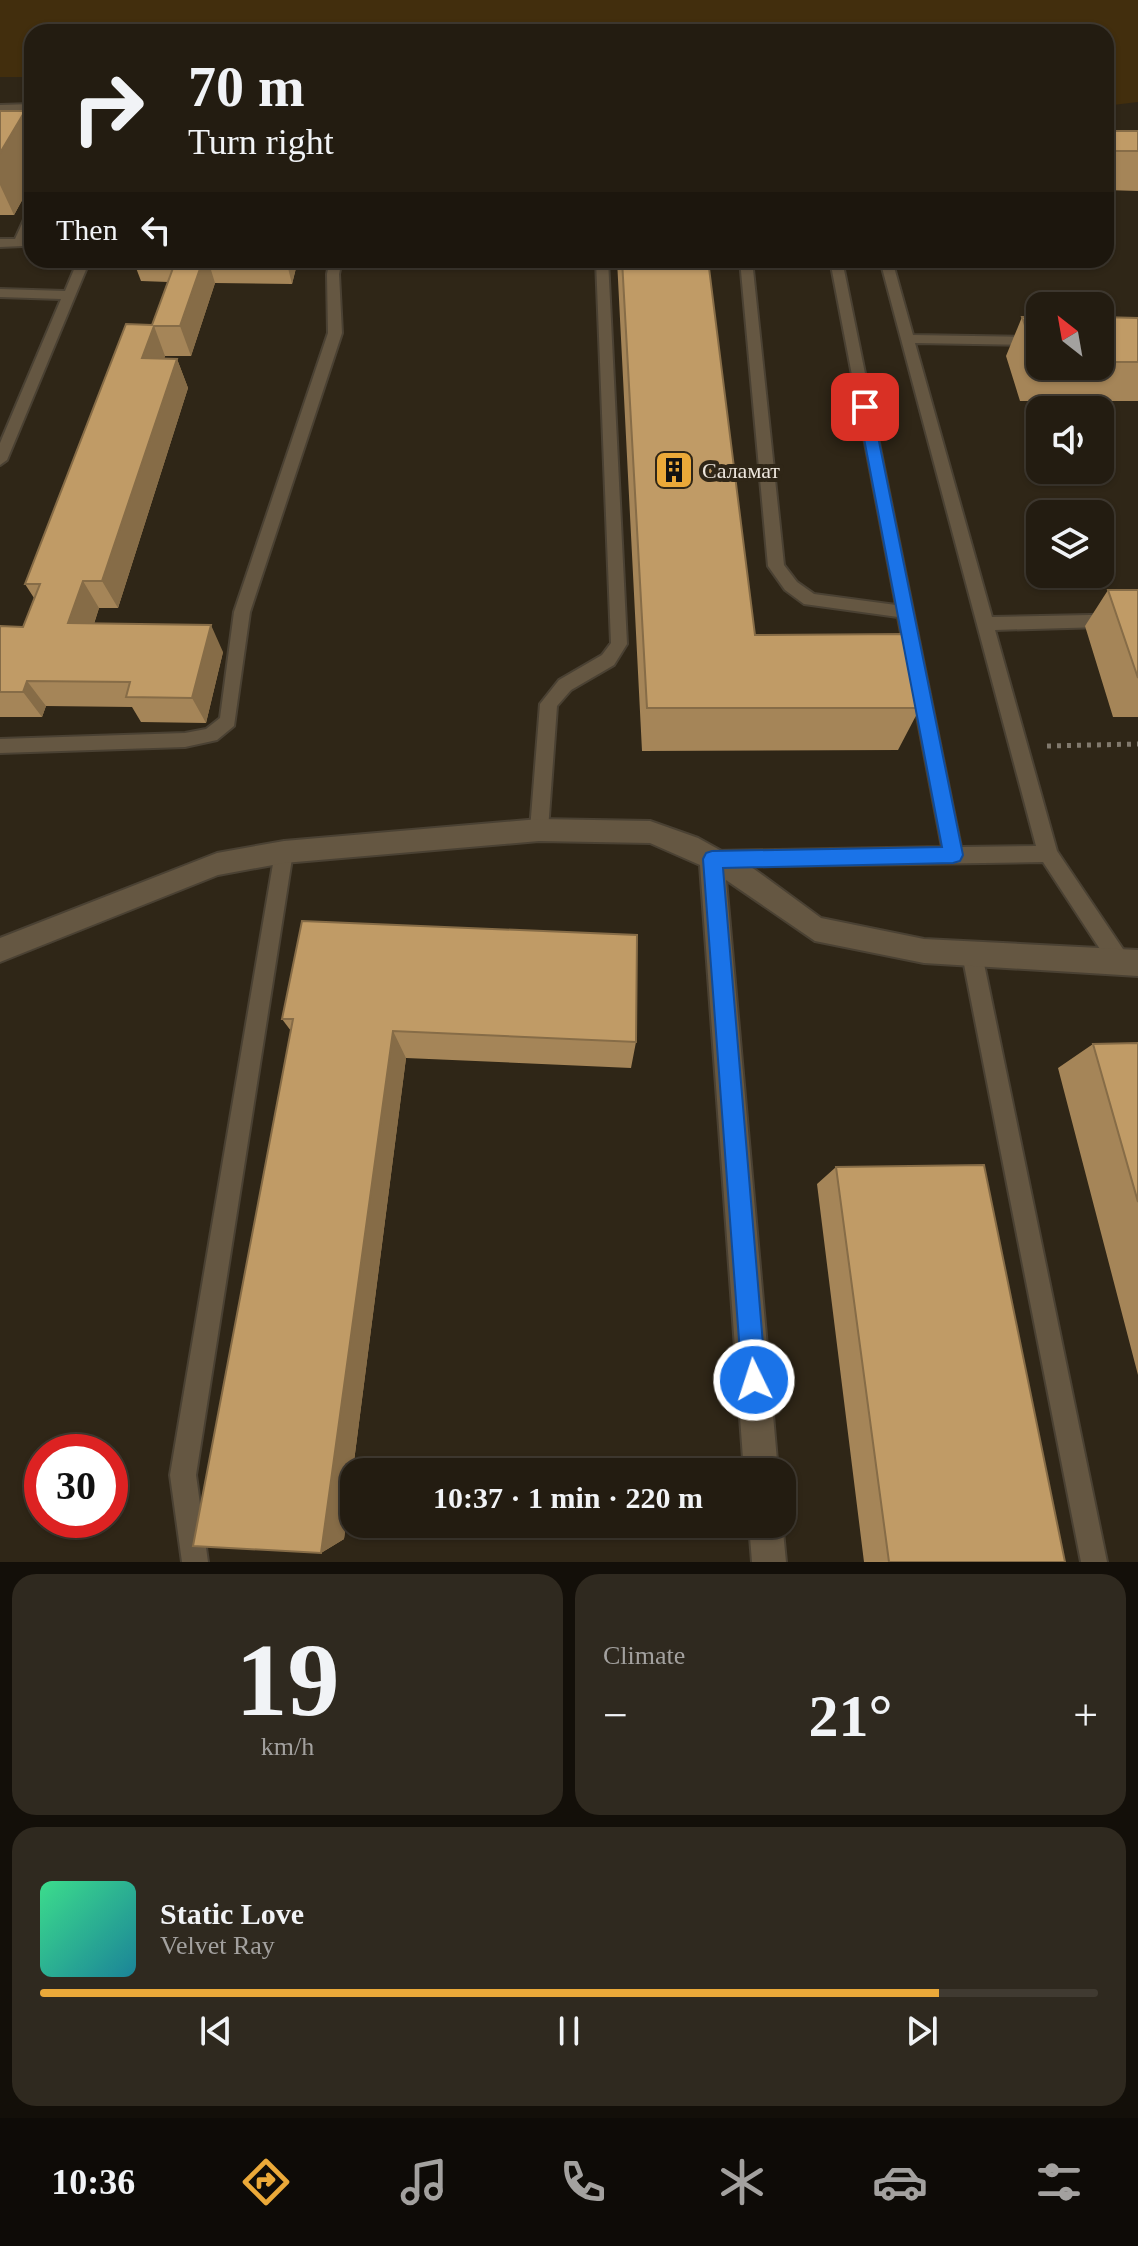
<!DOCTYPE html>
<html lang="en">
<head>
<meta charset="utf-8">
<style>
  :root { --surface:#231c11; --page:#2f291f; --text:#f1f3f6; --muted:#a3a19f; --line:#403a31; --accent:#eba939 }
  body { margin:0; font-family:"Times New Roman",serif; background:var(--page); color:var(--text); height:100vh; display:flex; flex-direction:column; font-size:30px; white-space:nowrap }
  * { box-sizing:border-box; margin:0 }
  p { font-size:26px; color:var(--muted) }
  .icon { flex:none; width:44px; height:44px; fill:none; stroke:currentColor; stroke-width:2; stroke-linecap:round; stroke-linejoin:round }
  .map { position:relative; height:1562px; overflow:hidden }
  .details { display:flex; flex-direction:column; gap:12px; padding:12px; background:#130f09; flex:1 }
  .details>* { flex:none }
  .guide { position:absolute; left:24px; top:24px; width:1090px; height:244px; border-radius:24px; box-shadow:0 2px 6px #0004,0 0 0 2px var(--line); background:#231c11; color:var(--text); overflow:hidden }
  .needle { width:52px; rotate:329deg }
  .buttons { position:absolute; left:1026px; top:292px; display:grid; gap:16px }
  .buttons a { display:grid; place-items:center; width:88px; height:88px; border-radius:16px; background:var(--surface); box-shadow:0 2px 6px #0004,0 0 0 2px var(--line); font-size:40px }
  .speed { position:absolute; left:24px; top:1434px; display:flex; gap:16px; font-size:40px; font-weight:700; text-align:center }
  .speed>* { display:grid; place-content:center; width:104px; height:104px; border-radius:50%; background:var(--surface); box-shadow:0 2px 6px #0004,0 0 0 2px var(--line); line-height:1 }
  .speed .limit { border:12px solid #d22; background:#fff; color:#111 }
  .pin { position:absolute; display:grid; place-items:center; width:68px; height:68px; color:#fff; margin:-34px; border-radius:16px; box-shadow:0 4px 12px #0006 }
  .me { position:absolute; width:88px; margin:-44px; rotate:356deg; stroke-linejoin:round; filter:drop-shadow(0 0 6px #0008) }
  .turn { display:flex; align-items:center; gap:28px; height:168px; padding:0 32px; font-size:36px }
  .turn .icon { width:104px; height:104px; stroke-width:2.5 }
  .turn b { display:block; font-size:56px; line-height:68px }
  .then { display:flex; align-items:center; height:76px; padding:0 32px; background:#0003; gap:16px; font-size:30px }
  .big { font-size:60px; font-weight:700; line-height:1.1 }
  .details .widget { flex:1; display:flex; flex-direction:column; justify-content:center; gap:12px; min-width:0; padding:0 28px; border-radius:24px; background:var(--page) }
  .details .dial { align-items:center; gap:0 }
  .dial b { font-size:104px; line-height:1 }
  .song { display:flex; align-items:center; gap:24px }
  .cover { width:96px; height:96px; border-radius:12px; background:linear-gradient(135deg,hsl(150 70% 55%),hsl(190 70% 35%)) }
  .played { height:8px; border-radius:4px; background:linear-gradient(90deg,var(--accent) 85%,var(--line) 85%) }
  .keys { display:flex; justify-content:space-around; direction:ltr }
  .heat { display:flex; justify-content:space-between; align-items:center; font-size:44px; direction:ltr }
  .details .tiles { flex:1; display:grid; gap:12px; grid-template-columns:1fr 1fr }
  .widget:last-child { grid-column:span 2 }
  .trip { position:absolute; left:340px; top:1458px; width:456px; height:80px; border-radius:24px; background:var(--surface); box-shadow:0 2px 6px #0004,0 0 0 2px var(--line); font-weight:700; line-height:80px; text-align:center }
  .menu { display:flex; height:128px; justify-content:space-around; align-items:center; background:#0e0b07; color:var(--muted) }
  .menu .icon { width:56px; height:56px }
  .menu .active { color:var(--accent) }
  .menu b { font-size:36px; color:var(--text) }
  .map>svg:first-child { display:block }
  .green { fill:#422e0d }
  .lines { fill:none; stroke-linecap:round; stroke-linejoin:round }
  .lane-casing { stroke:#4a4133; stroke-width:4 }
  .street-casing { stroke:#4a4133; stroke-width:4 }
  .path { stroke:#81796d; stroke-width:5; stroke-dasharray:4 6; stroke-linecap:butt }
  .lane { fill:#655742; fill-rule:evenodd }
  .street { fill:#655742; fill-rule:evenodd }
  .wall { fill:#a58558 }
  .shaded-wall { fill:#866c47 }
  .building { fill:#c09b66; stroke:#866c47; stroke-width:2 }
  .route { fill:#1a73e8; stroke:#114b97; stroke-width:2 }
  .labels { text-anchor:middle; stroke-width:8; stroke-linejoin:round; paint-order:stroke }
  .poi-label { font-size:22px; fill:#ede6dd; stroke:#2f2617; text-anchor:start }
</style>
</head>
<body>
<div class="map">
<svg width="1138" height="1562" viewBox="0 0 1138 1562">
  <rect width="100%" height="100%" fill="#2f2617"/>
  <!-- green -->
  <path class="green" d="M 0,0 L 1138,0 L 1138,102 L 1113,105 L 1106,93 L 1106,32 L 32,32 L 32,77 L 0,77 Z"/>
  <g class="lines">
    <!-- lane casing -->
    <g class="lane-casing">
      <path id="lane" d="M 32,211 L 32,228 L 23,246 L 0,247 L 0,239 L 15,239 L 26,215 Z
        M 78,260 L 90,260 L 7,460 L 0,465 L 0,443 L 61,299 L 0,297 L 0,289 L 65,291 Z
        M 330,260 L 342,260 L 339,274 L 342,333 L 250,612 L 234,726 L 217,740 L 185,747 L 0,753 L 0,739 L 185,733 L 206,729 L 220,718 L 234,612 L 328,333 L 327,274 Z
        M 596,260 L 608,260 L 627,644 L 614,665 L 571,690 L 557,706 L 548,830 L 546,836 L 539,838 L 532,836 L 530,830 L 540,704 L 559,680 L 602,655 L 611,643 Z
        M 740,260 L 752,260 L 784,565 L 797,582 L 814,594 L 896,605 L 830,260 L 842,260 L 961,847 L 1036,846 L 880,260 L 892,260 L 913,335 L 1040,337 L 1040,345 L 915,343 L 992,617 L 1138,614 L 1138,626 L 995,630 L 1057,851 L 1127,955 L 1130,962 L 1127,969 L 1120,971 L 1113,969 L 1043,862 L 714,867 L 707,865 L 705,859 L 707,853 L 714,851 L 942,847 L 898,617 L 804,604 L 785,590 L 768,566 Z
        M 284,844 L 291,846 L 293,852 L 196,1475 L 208,1562 L 182,1562 L 170,1475 L 275,852 L 277,846 Z
        M 972,945 L 979,947 L 982,954 L 1107,1562 L 1081,1562 L 962,954 L 965,947 Z"/>
    </g>
    <!-- street casing -->
    <g class="street-casing">
      <path id="street" d="M 32,104 L 32,112 L 0,113 L 0,105 Z
        M 539,819 L 650,821 L 698,838 L 754,869 L 821,918 L 924,939 L 1138,950 L 1138,976 L 924,963 L 815,941 L 726,880 L 778,1472 L 744,1472 L 700,865 L 650,843 L 539,841 L 284,863 L 218,875 L 0,962 L 0,938 L 217,853 L 284,841 Z
        M 782,1521 L 786,1562 L 752,1562 L 749,1524 L 782,1524 Z"/>
    </g>
    <!-- path -->
    <path class="path" d="M 1047,746 L 1138,744"/>
    <!-- lane -->
    <use href="#lane" class="lane"/>
    <!-- street -->
    <use href="#street" class="street"/>
  </g>
  <!-- wall -->
  <path class="wall" d="M 0,111 L 25,111 L 32,128 L 32,182 L 14,215 L 0,215 Z
    M 1106,131 L 1138,131 L 1138,191 L 1106,190 Z
    M 133,260 L 298,260 L 292,284 L 215,283 L 191,356 L 165,356 L 164,359 L 177,359 L 188,388 L 118,608 L 99,608 L 94,624 L 223,652 L 206,723 L 141,722 L 132,707 L 46,706 L 42,717 L 0,717 L 0,626 L 23,627 L 34,598 L 25,584 L 152,325 L 168,282 L 141,281 Z
    M 617,260 L 708,260 L 755,635 L 920,708 L 898,750 L 642,751 Z
    M 1022,317 L 1040,317 L 1040,366 L 1100,366 L 1100,317 L 1138,318 L 1138,401 L 1020,401 L 1006,356 Z
    M 1108,590 L 1138,590 L 1138,717 L 1113,717 L 1085,626 Z
    M 282,1019 L 636,1042 L 631,1068 L 406,1058 L 344,1539 L 321,1553 L 291,1031 Z
    M 1138,1043 L 1138,1375 L 1058,1068 L 1093,1044 Z
    M 836,1167 L 1065,1562 L 864,1562 L 817,1184 Z"/>
  <!-- shaded-wall -->
  <path class="shaded-wall" d="M 25,111 L 32,128 L 32,182 L 14,215 L 0,185 L 0,153 Z
    M 203,260 L 208,260 L 215,283 L 191,356 L 180,326 Z
    M 286,260 L 298,260 L 292,284 Z
    M 154,326 L 165,356 L 154,388 L 142,358 Z
    M 177,359 L 188,388 L 118,608 L 102,581 Z
    M 83,581 L 99,608 L 85,650 L 68,623 Z
    M 211,625 L 223,652 L 206,723 L 192,698 Z
    M 27,681 L 46,706 L 42,717 L 23,692 Z
    M 393,1031 L 406,1058 L 344,1539 L 321,1553 Z"/>
  <!-- building -->
  <path class="building" d="M 0,111 L 25,111 L 0,153 Z
    M 1106,131 L 1138,131 L 1138,151 L 1106,151 Z
    M 176,260 L 203,260 L 180,326 L 154,326 L 142,358 L 177,359 L 102,581 L 83,581 L 68,623 L 211,625 L 192,698 L 126,697 L 130,682 L 27,681 L 23,692 L 0,692 L 0,626 L 23,627 L 40,584 L 25,584 L 126,324 L 152,325 Z
    M 622,260 L 708,260 L 755,635 L 903,634 L 920,708 L 647,708 Z
    M 1022,317 L 1040,317 L 1040,361 L 1038,361 Z
    M 1100,317 L 1138,318 L 1138,362 L 1100,362 Z
    M 1108,590 L 1138,590 L 1138,678 Z
    M 302,921 L 637,935 L 636,1042 L 393,1031 L 321,1553 L 193,1546 L 293,1019 L 282,1019 Z
    M 1138,1043 L 1138,1202 L 1093,1044 Z
    M 984,1165 L 1065,1562 L 889,1562 L 836,1167 Z"/>
  <!-- route -->
  <path class="route" d="M 865,402 L 872,407 L 963,855 L 960,861 L 953,863 L 723,868 L 766,1380 L 763,1389 L 754,1392 L 745,1389 L 742,1380 L 703,859 L 706,853 L 712,851 L 942,847 L 858,407 Z"/>
  <!-- icons -->
  <defs>
    <g id="building-square" transform="scale(2)"><rect x="-9" y="-9" width="18" height="18" rx="4" fill="#eba939" stroke="#2f2617"/><path d="M-4-6H4V6H1V3H-1V6H-4ZM-2.5-4.3h1.7v1.8h-1.7ZM.8-4.3h1.7v1.8H.8ZM-2.5-1h1.7V.8h-1.7ZM.8-1h1.7V.8H.8Z" fill="#111"/></g>
  </defs>
  <g fill-rule="evenodd">
    <use href="#building-square" x="674" y="470"/>
  </g>
  <g class="labels">
    <!-- poi labels -->
    <g class="poi-label">
      <text x="702" y="478">Саламат</text>
    </g>
  </g>
</svg>
<div class="buttons">
<a><svg class="needle" viewBox="-14 -14 28 28"><path d="M0-13l5 13h-10z" fill="#e53935"/><path d="M0 13l5-13h-10z" fill="#a3a19f"/></svg></a>
<a><svg class="icon" aria-label="sound" viewBox="0 0 24 24"><path d="M4 9h4l5-4v14l-5-4H4zM17 9q2 3 0 6"/></svg></a>
<a><svg class="icon" aria-label="layers" viewBox="0 0 24 24"><path d="M12 4l9 5-9 5-9-5zM3 14l9 5 9-5"/></svg></a>
</div>
<div class="speed"><div class="limit">30</div></div>
<div class="pin" style="left:865px;top:407px;background:#d93025"><svg class="icon" aria-label="arrive" viewBox="0 0 24 24"><path d="M6 21V4h12l-3 4 3 4H6"/></svg></div>
<svg class="me" style="left:754px;top:1380px" viewBox="-20 -20 40 40"><circle r="17" fill="#1a73e8" stroke="#fff" stroke-width="3"/><path d="M0-11L8 9 0 5-8 9z" fill="#fff"/></svg>
<div class="trip">10:37 · 1 min · 220 m</div>
<div class="guide">
<div class="turn"><svg class="icon" aria-label="right" viewBox="0 0 24 24"><path d="M7 20v-9h11M14 6l5 5-5 5"/></svg><div><b>70 m</b>Turn right</div></div>
<div class="then">Then<svg class="icon" aria-label="left" viewBox="0 0 24 24"><path d="M17 20v-9H6M10 6l-5 5 5 5"/></svg></div>
</div>
</div>
<section class="details">
<div class="tiles">
<div class="widget dial"><b>19</b><p>km/h</p></div>
<div class="widget"><p>Climate</p>
<div class="heat"><a>−</a><b class="big">21°</b><a>+</a></div>
</div>
<div class="widget">
<div class="song"><i class="cover"></i><div><b>Static Love</b><p>Velvet Ray</p></div></div>
<div class="played"></div>
<div class="keys"><svg class="icon" aria-label="previous" viewBox="0 0 24 24"><path d="M18 5L8 12l10 7zM5 5v14"/></svg><svg class="icon" aria-label="pause" viewBox="0 0 24 24"><path d="M8 5v14M16 5v14"/></svg><svg class="icon" aria-label="next" viewBox="0 0 24 24"><path d="M6 5l10 7-10 7zM19 5v14"/></svg></div>
</div>
</div>
</section>
<nav class="menu">
<b>10:36</b>
<svg class="icon active" aria-label="directions" viewBox="0 0 24 24"><path d="M12 3l9 9-9 9-9-9zM9 14v-3h6M13 9l2 2-2 2"/></svg>
<svg class="icon" aria-label="music" viewBox="0 0 24 24"><path d="M9 18V5l10-2v13"/><circle cx="6" cy="18" r="3"/><circle cx="16" cy="16" r="3"/></svg>
<svg class="icon" aria-label="phone" viewBox="0 0 24 24"><path d="M5 4h4l2 5-3 2q2 4 5 5l2-3 5 2v4C11 20 4 13 5 4z"/></svg>
<svg class="icon" aria-label="climate" viewBox="0 0 24 24"><path d="M12 3v18M4 7l16 10M4 17L20 7"/></svg>
<svg class="icon" aria-label="car" viewBox="0 0 24 24"><path d="M5 17H2v-5l4-1 3-4h7l3 4 3 1v5h-3M9 17h6M6 11h13"/><circle cx="7" cy="17" r="2"/><circle cx="17" cy="17" r="2"/></svg>
<svg class="icon" aria-label="filters" viewBox="0 0 24 24"><path d="M4 7h16M4 17h16"/><circle cx="9" cy="7" r="2"/><circle cx="15" cy="17" r="2"/></svg>
</nav>
</body>
</html>
